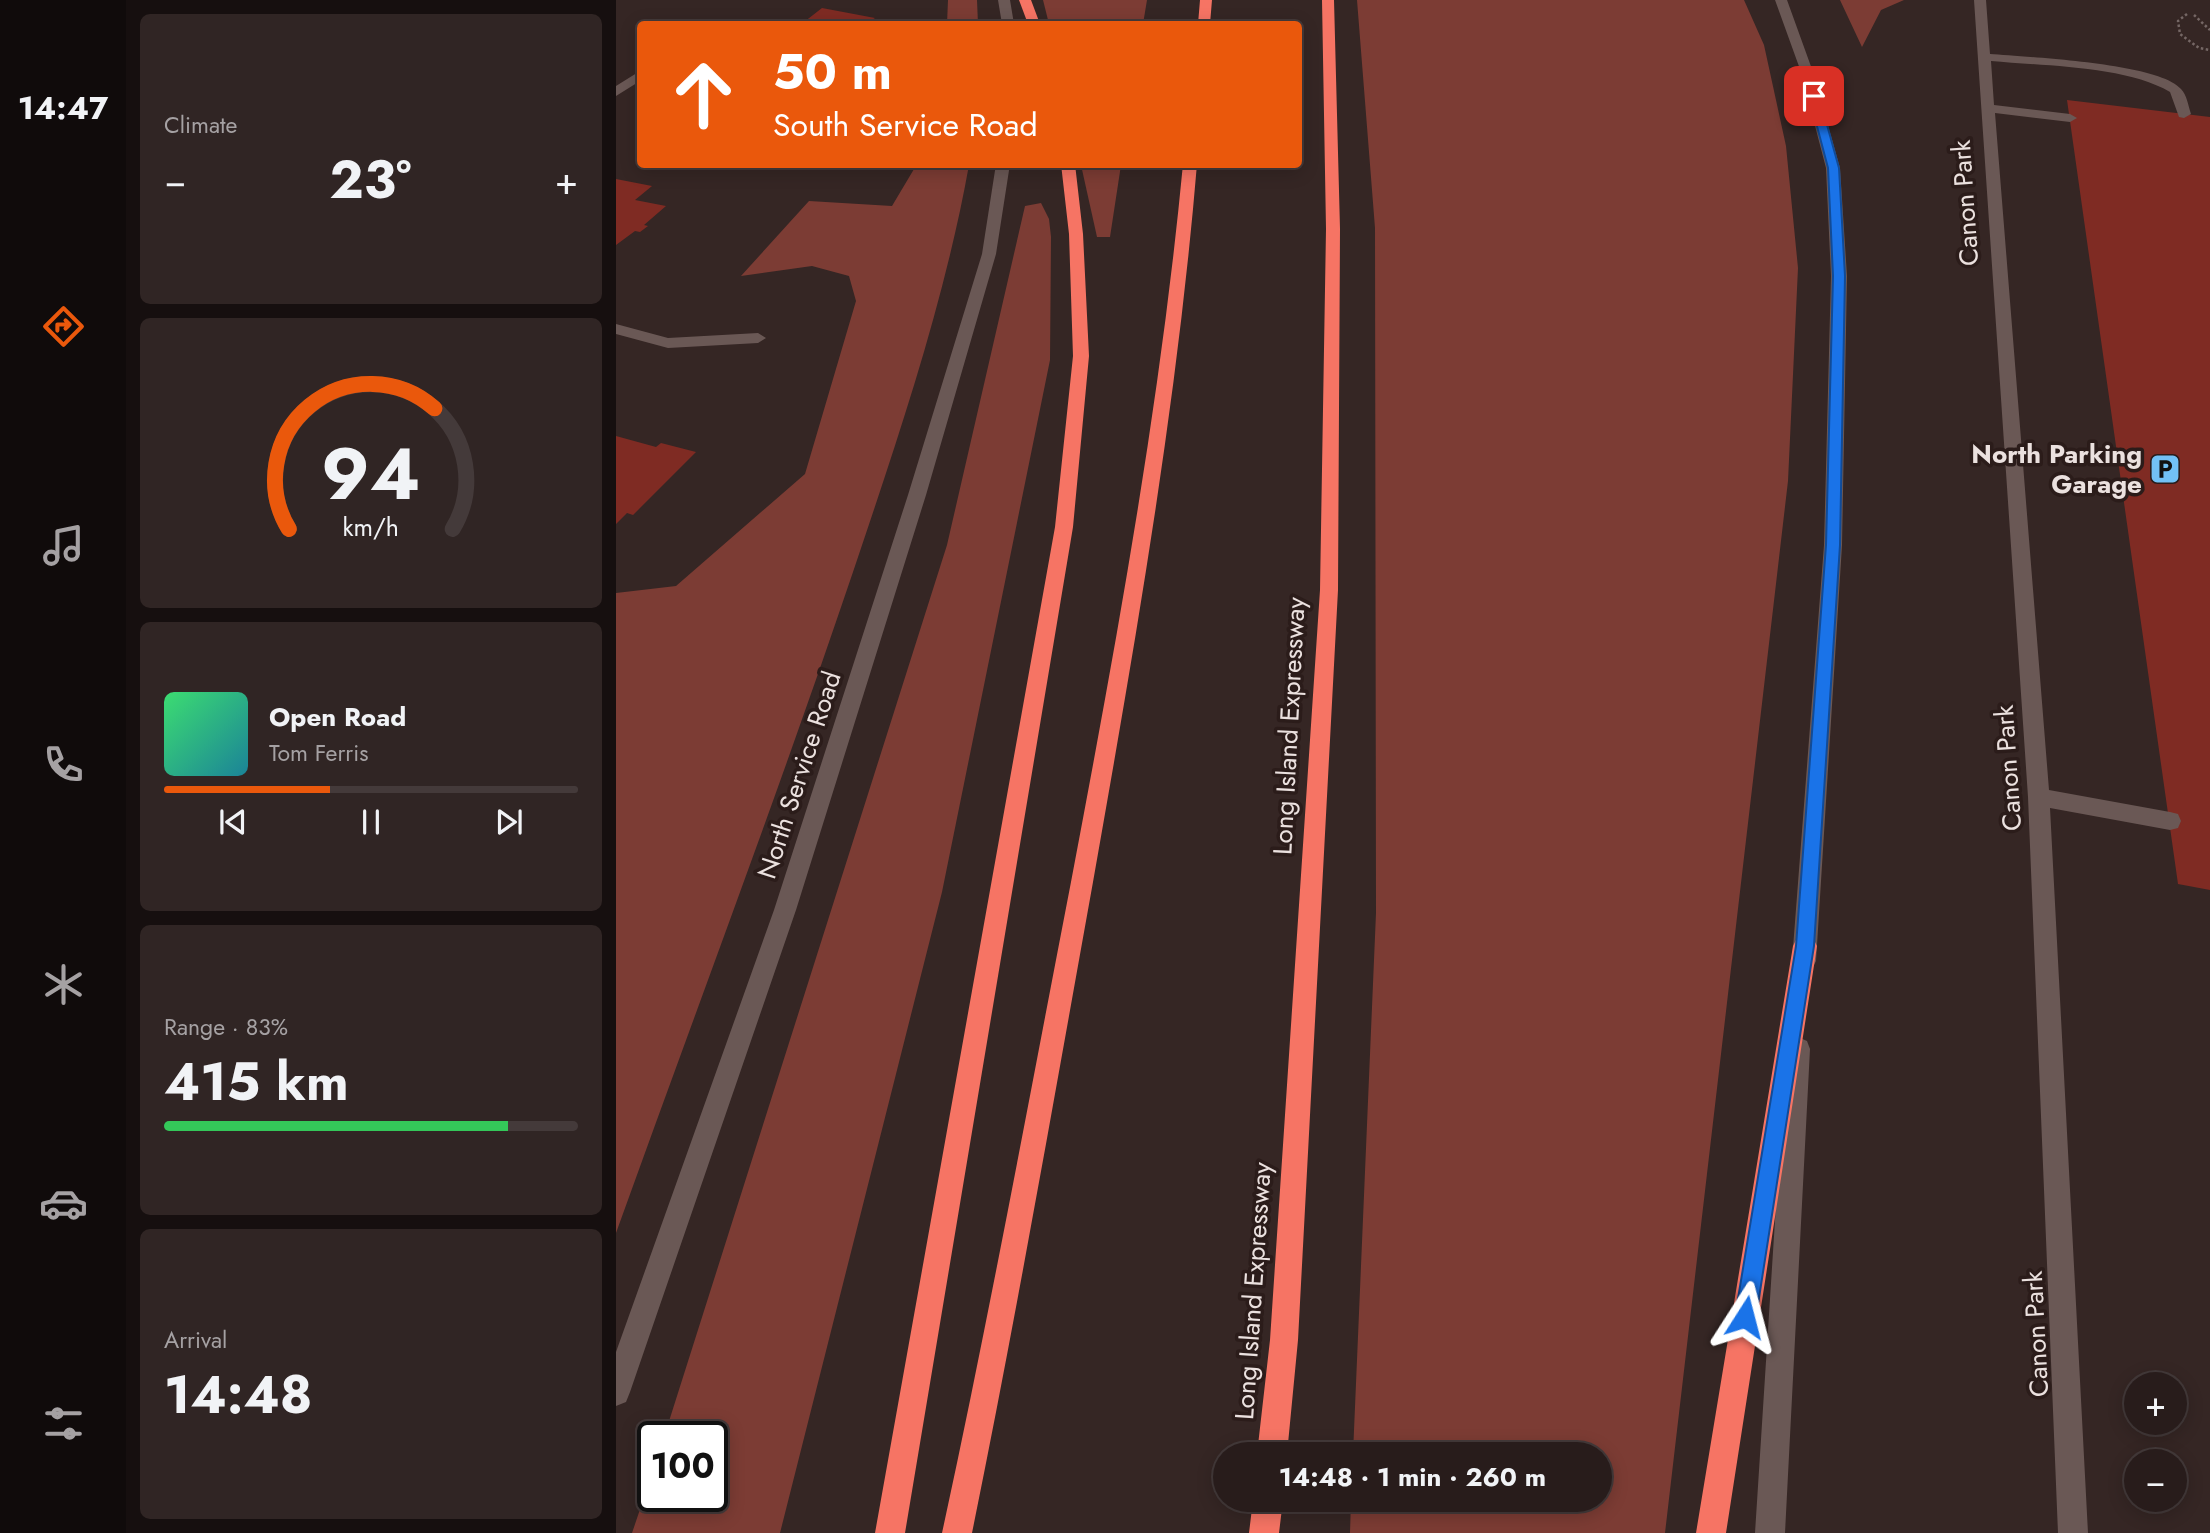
<!DOCTYPE html>
<html lang="en">
<head>
<meta charset="utf-8">
<style>
  :root { --surface:#281c1b; --page:#302524; --text:#f1f3f6; --muted:#a5a1a3; --line:#443a3a; --accent:#ea580c }
  body { margin:0; font-family:Jost,sans-serif; background:var(--page); color:var(--text); height:100vh; display:flex; flex-direction:column; font-size:26px; white-space:nowrap }
  * { box-sizing:border-box; margin:0 }
  p { font-size:23px; color:var(--muted) }
  .icon { flex:none; width:38px; height:38px; fill:none; stroke:currentColor; stroke-width:2; stroke-linecap:round; stroke-linejoin:round }
  .map { position:relative; flex:1; overflow:hidden }
  .sheet { display:flex; flex-direction:column; gap:14px; padding:14px; background:#160f0f; width:490px }
  .sheet>* { flex:none }
  .banner { position:absolute; left:21px; top:21px; width:665px; height:147px; border-radius:7px; box-shadow:0 4px 18px #0003,0 0 0 2px var(--line); background:#ea580c; color:#fff; overflow:hidden }
  .tools { position:absolute; left:1508px; top:1372px; display:grid; gap:14px }
  .tools a { display:grid; place-items:center; width:63px; height:63px; border-radius:50%; background:var(--surface); box-shadow:0 4px 18px #0003,0 0 0 2px var(--line); font-size:35px }
  .speed { position:absolute; left:21px; top:1421px; display:flex; gap:14px; font-size:35px; font-weight:700; text-align:center }
  .speed>* { display:grid; place-content:center; width:91px; height:91px; border-radius:50%; background:var(--surface); box-shadow:0 4px 18px #0003,0 0 0 2px var(--line); line-height:1 }
  .speed .limit { border:4px solid #111; border-radius:10px; background:#fff; color:#111 }
  .pin { position:absolute; display:grid; place-items:center; width:60px; height:60px; color:#fff; margin:-30px; border-radius:14px; box-shadow:0 4px 10px #0006 }
  .me { position:absolute; width:77px; margin:-38px; rotate:9deg; stroke-linejoin:round; filter:drop-shadow(0 0 5px #0008) }
  .turn { display:flex; align-items:center; gap:24px; height:147px; padding:0 21px; font-size:32px }
  .turn .icon { width:91px; height:91px; stroke-width:2.5 }
  .turn b { display:block; font-size:49px; line-height:60px }
  .big { font-size:52px; font-weight:700; line-height:1.1 }
  .sheet .tile { flex:1; display:flex; flex-direction:column; justify-content:center; gap:10px; min-width:0; padding:0 24px; border-radius:10px; background:var(--page) }
  .sheet .dial { align-items:center; gap:0 }
  .dial svg { height:182px; overflow:visible; fill:none; stroke:var(--line); stroke-width:7; stroke-linecap:round; text-anchor:middle }
  .dial text { fill:var(--text); stroke:none }
  .song { display:flex; align-items:center; gap:21px }
  .cover { width:84px; height:84px; border-radius:10px; background:linear-gradient(135deg,hsl(140 70% 55%),hsl(190 70% 35%)) }
  .played { height:7px; border-radius:4px; background:linear-gradient(90deg,var(--accent) 40%,var(--line) 40%) }
  .keys { display:flex; justify-content:space-around; direction:ltr }
  .heat { display:flex; justify-content:space-between; align-items:center; font-size:38px; direction:ltr }
  .charge { height:10px; border-radius:5px; background:linear-gradient(90deg,#34c759 83%,var(--line) 0) }
  .trip { position:absolute; left:597px; top:1442px; width:399px; height:70px; border-radius:35px; background:var(--surface); box-shadow:0 4px 18px #0003,0 0 0 2px var(--line); font-weight:700; line-height:70px; text-align:center }
  main { display:flex; flex:1; min-height:0 }
  .tabs { display:flex; flex-direction:column; width:126px; justify-content:space-around; align-items:center; background:#100b0b; color:var(--muted) }
  .tabs .icon { width:49px; height:49px }
  .tabs .on { color:var(--accent) }
  .tabs b { font-size:32px; color:var(--text) }
  .map>svg:first-child { display:block }
  .green { fill:#7c3c34 }
  .building { fill:#7f2b23 }
  .lines { fill:none; stroke-linecap:round; stroke-linejoin:round }
  .path { stroke:#756765; stroke-width:2.5; stroke-dasharray:2.5 2.5; stroke-linecap:butt }
  .lane { fill:#6a5855; fill-rule:evenodd }
  .street { fill:#6a5855; fill-rule:evenodd }
  .secondary { fill:#6a5855; fill-rule:evenodd }
  .highway { fill:#f67464; fill-rule:evenodd }
  .route { fill:#1a73e8; stroke:#114b97; stroke-width:2 }
  .labels { text-anchor:middle; stroke-width:7; stroke-linejoin:round; paint-order:stroke }
  .street-label { font-size:26px; fill:#ebe1df; stroke:#2b1c1a }
  .poi-label { font-size:26px; font-weight:bold; fill:#ebe1df; stroke:#2b1c1a; text-anchor:end }
</style>
</head>
<body>
<main>
<nav class="tabs">
<b>14:47</b>
<svg class="icon on" aria-label="directions" viewBox="0 0 24 24"><path d="M12 3l9 9-9 9-9-9zM9 14v-3h6M13 9l2 2-2 2"/></svg>
<svg class="icon" aria-label="music" viewBox="0 0 24 24"><path d="M9 18V5l10-2v13"/><circle cx="6" cy="18" r="3"/><circle cx="16" cy="16" r="3"/></svg>
<svg class="icon" aria-label="phone" viewBox="0 0 24 24"><path d="M5 4h4l2 5-3 2q2 4 5 5l2-3 5 2v4C11 20 4 13 5 4z"/></svg>
<svg class="icon" aria-label="climate" viewBox="0 0 24 24"><path d="M12 3v18M4 7l16 10M4 17L20 7"/></svg>
<svg class="icon" aria-label="car" viewBox="0 0 24 24"><path d="M5 17H2v-5l4-1 3-4h7l3 4 3 1v5h-3M9 17h6M6 11h13"/><circle cx="7" cy="17" r="2"/><circle cx="17" cy="17" r="2"/></svg>
<svg class="icon" aria-label="filters" viewBox="0 0 24 24"><path d="M4 7h16M4 17h16"/><circle cx="9" cy="7" r="2"/><circle cx="15" cy="17" r="2"/></svg>
</nav>
<section class="sheet">
<div class="tile"><p>Climate</p>
<div class="heat"><a>−</a><b class="big">23°</b><a>+</a></div>
</div>
<div class="tile dial"><svg viewBox="0 0 100 80">
<path d="M14 69A42 42 0 1 1 86 69"/>
<path d="M14 69A42 42 0 0 1 78 16" stroke="#ea580c"/>
<text x="50" y="56" font-size="32" font-weight="700">94</text>
<text x="50" y="72" font-size="11">km/h</text>
</svg></div>
<div class="tile">
<div class="song"><i class="cover"></i><div><b>Open Road</b><p>Tom Ferris</p></div></div>
<div class="played"></div>
<div class="keys"><svg class="icon" aria-label="previous" viewBox="0 0 24 24"><path d="M18 5L8 12l10 7zM5 5v14"/></svg><svg class="icon" aria-label="pause" viewBox="0 0 24 24"><path d="M8 5v14M16 5v14"/></svg><svg class="icon" aria-label="next" viewBox="0 0 24 24"><path d="M6 5l10 7-10 7zM19 5v14"/></svg></div>
</div>
<div class="tile"><p>Range · 83%</p><b class="big">415 km</b><div class="charge"></div></div>
<div class="tile"><p>Arrival</p><b class="big">14:48</b></div>
</section>
<div class="map">
<svg width="1594" height="1533" viewBox="0 0 1594 1533">
  <rect width="100%" height="100%" fill="#352624"/>
  <!-- green -->
  <path class="green" d="M 332,0 L 361,0 L 362,24 L 331,24 Z
    M 427,0 L 531,0 L 527,24 L 433,24 Z
    M 741,0 L 1128,0 L 1148,45 L 1170,146 L 1182,268 L 1172,481 L 1049,1533 L 734,1533 L 735,1500 L 984,1500 L 984,1454 L 737,1454 L 760,913 L 759,228 Z
    M 1224,0 L 1288,0 L 1265,10 L 1246,47 Z
    M 301,164 L 353,165 C 328,304 282,438 237,572 C 162,794 79,1013 0,1233 L 0,593 L 60,586 L 189,474 L 240,301 L 233,276 L 196,266 L 125,276 L 193,201 L 276,206 Z
    M 465,165 L 505,165 L 494,237 L 481,237 Z
    M 425,203 L 433,219 L 435,237 L 434,360 L 326,892 L 164,1533 L 16,1533 L 37,1471 L 37,1496 L 96,1496 L 96,1437 L 48,1437 L 331,545 L 409,206 Z"/>
  <!-- building -->
  <path class="building" d="M 206,8 L 259,18 L 250,24 L 189,24 L 192,22 L 188,22 Z
    M 1451,100 L 1594,117 L 1594,890 L 1562,884 Z
    M 0,179 L 36,186 L 19,200 L 50,206 L 28,225 L 32,226 L 24,232 L 19,231 L 0,245 Z
    M 0,436 L 40,447 L 45,443 L 80,452 L 17,515 L 11,513 L 0,524 Z"/>
  <g class="lines">
    <!-- path -->
    <path class="path" d="M 1571,14 L 1562,21 L 1564,34 L 1583,48 L 1594,50
      M 1578,15 L 1594,30"/>
    <!-- lane -->
    <path class="lane" d="M 1358,0 L 1370,0 L 1374,54 C 1411,57 1543,63 1565,89 C 1571,95 1572,105 1575,114 L 1568,118 L 1563,117 L 1554,92 C 1510,66 1427,66 1375,61 L 1378,105 L 1454,114 L 1461,118 L 1454,122 L 1379,113 L 1433,790 L 1554,812 L 1562,814 L 1565,821 L 1562,828 L 1554,830 L 1434,808 L 1472,1533 L 1442,1533 L 1412,797 Z"/>
    <!-- street -->
    <path class="street" d="M 24,71 L 24,81 L 0,96 L 0,86 Z
      M 0,324 L 52,338 L 142,333 L 150,338 L 142,343 L 52,348 L 0,334 Z"/>
    <!-- secondary -->
    <path class="secondary" d="M 382,0 L 394,0 L 398,24 L 386,24 Z
      M 1159,0 L 1171,0 L 1197,72 L 1224,168 L 1231,276 L 1226,545 L 1200,961 L 1196,969 L 1188,972 L 1180,969 L 1176,961 L 1208,545 L 1215,276 L 1210,168 L 1185,72 Z
      M 380,164 L 394,164 L 380,254 L 310,495 L 180,910 L 14,1392 L 10,1402 L 0,1406 L 0,1352 L 158,910 L 292,495 L 366,254 Z
      M 1182,1037 L 1191,1041 L 1194,1049 L 1169,1533 L 1139,1533 L 1170,1049 L 1173,1041 Z"/>
    <!-- highway -->
    <path class="highway" d="M 403,0 L 415,0 L 424,24 L 412,24 Z
      M 584,0 L 596,0 L 594,24 L 582,24 Z
      M 706,0 L 718,0 L 724,229 L 722,590 L 682,1340 L 671,1454 L 641,1454 L 654,1340 L 704,590 L 710,229 Z
      M 445,164 L 459,164 L 467,234 L 473,356 L 457,527 L 289,1533 L 259,1533 L 439,527 L 457,356 L 453,234 Z
      M 567,164 L 581,164 C 561,405 519,644 477,882 C 438,1099 400,1317 356,1533 L 326,1533 C 373,1317 413,1099 455,882 C 500,644 544,406 567,164 Z
      M 1189,935 L 1197,938 L 1201,946 L 1110,1533 L 1080,1533 L 1177,946 L 1181,938 Z
      M 637,1500 L 667,1500 L 663,1533 L 633,1533 Z"/>
  </g>
  <!-- route -->
  <path class="route" d="M 1198,93 L 1203,96 L 1223,168 L 1229,276 L 1224,545 L 1198,946 L 1140,1317 L 1137,1325 L 1129,1328 L 1122,1325 L 1119,1317 L 1180,946 L 1210,545 L 1217,276 L 1212,168 L 1193,96 Z"/>
  <!-- icons -->
  <defs>
    <g id="parking-square" transform="scale(1.575)"><rect x="-9" y="-9" width="18" height="18" rx="4" fill="#72c1f5" stroke="#2b1c1a"/><path d="M-3.5-5.5H1a3.5 3.5 0 0 1 0 7H-1V5.5H-3.5ZM-1-3.4V-.6H.8a1.4 1.4 0 0 0 0-2.8Z" fill="#111"/></g>
  </defs>
  <g fill-rule="evenodd">
    <use href="#parking-square" x="1549" y="469"/>
  </g>
  <g class="labels">
    <!-- street labels -->
    <g class="street-label">
      <text transform="translate(1349 203) rotate(-94)" y="9">Canon Park</text>
      <text transform="translate(673 726) rotate(-87)" y="9">Long Island Expressway</text>
      <text transform="translate(1392 768) rotate(-94)" y="9">Canon Park</text>
      <text transform="translate(183 775) rotate(-72)" y="9">North Service Road</text>
      <text transform="translate(637 1291) rotate(-86)" y="9">Long Island Expressway</text>
      <text transform="translate(1420 1334) rotate(-93)" y="9">Canon Park</text>
    </g>
    <!-- poi labels -->
    <g class="poi-label">
      <text x="1526" y="463">North Parking<tspan x="1526" dy="30">Garage</tspan></text>
    </g>
  </g>
</svg>
<div class="tools">
<a>+</a>
<a>−</a>
</div>
<div class="speed"><div class="limit">100</div></div>
<div class="pin" style="left:1198px;top:96px;background:#d93025"><svg class="icon" aria-label="arrive" viewBox="0 0 24 24"><path d="M6 21V4h12l-3 4 3 4H6"/></svg></div>
<svg class="me" style="left:1129px;top:1317px" viewBox="-20 -20 40 40"><path d="M0-17L14 15 0 8-14 15z" fill="#1a73e8" stroke="#fff" stroke-width="4"/></svg>
<div class="trip">14:48 · 1 min · 260 m</div>
<div class="banner">
<div class="turn"><svg class="icon" aria-label="ahead" viewBox="0 0 24 24"><path d="M12 20V5M6 11l6-6 6 6"/></svg><div><b>50 m</b>South Service Road</div></div>
</div>
</div>
</main>
</body>
</html>
